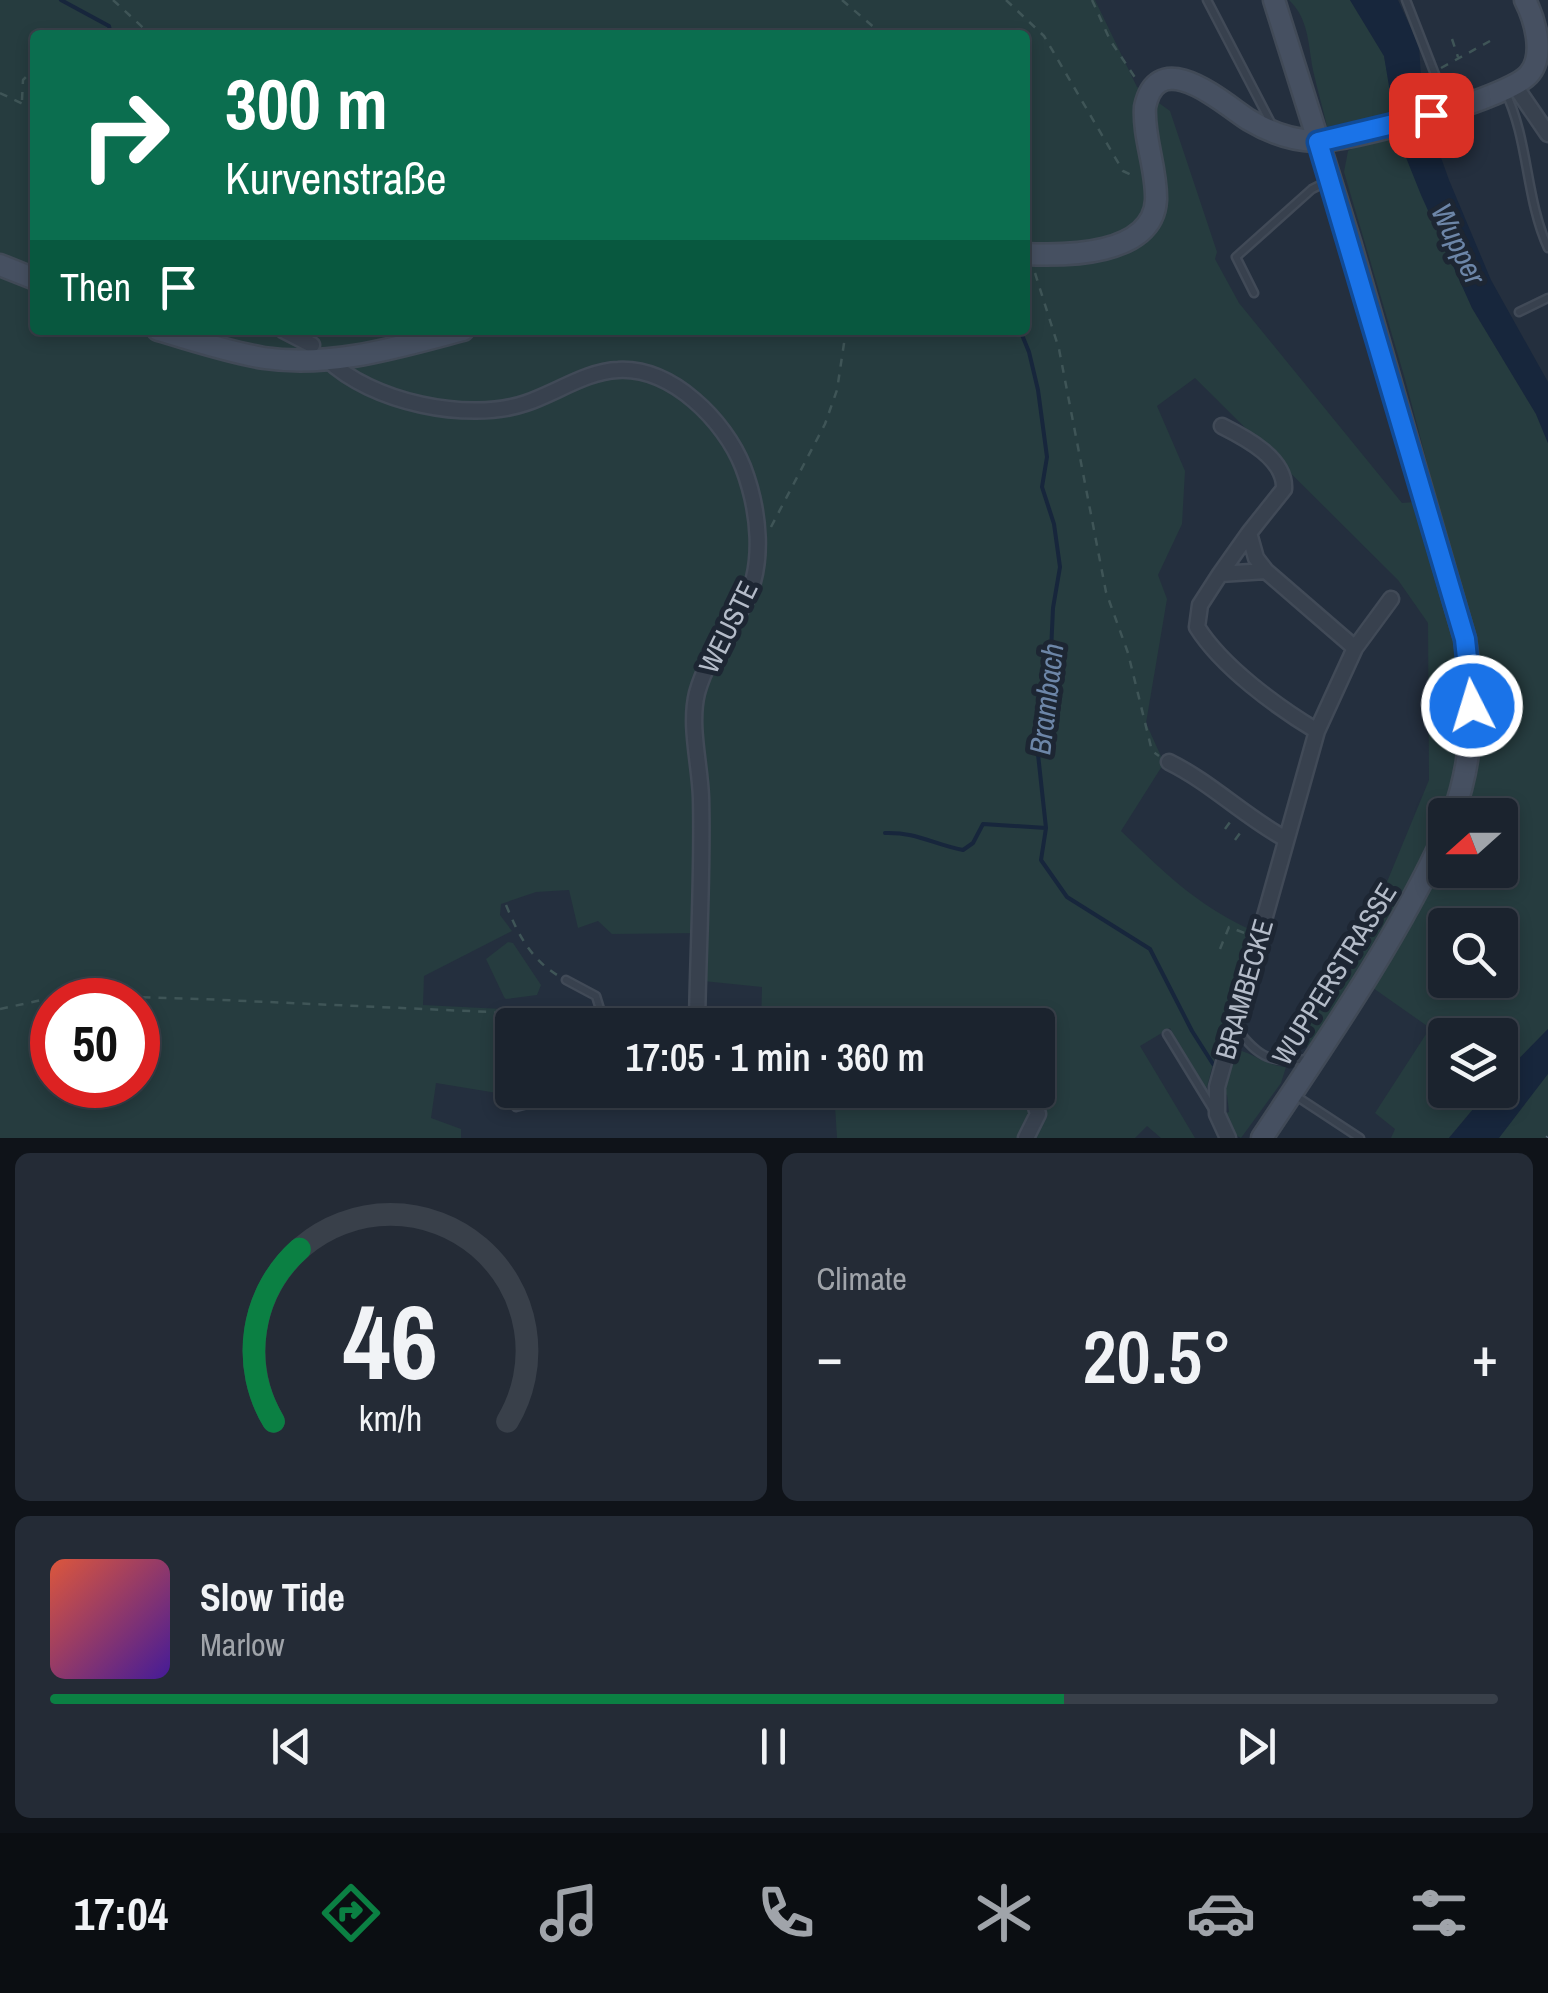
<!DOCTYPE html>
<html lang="en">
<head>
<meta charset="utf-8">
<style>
  :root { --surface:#1b232e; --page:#242b36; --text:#f1f3f6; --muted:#a0a4aa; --line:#39404a; --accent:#0b8043 }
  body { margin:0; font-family:"Archivo Narrow",sans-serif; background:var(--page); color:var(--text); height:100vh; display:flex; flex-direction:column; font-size:38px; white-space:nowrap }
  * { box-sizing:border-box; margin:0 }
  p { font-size:32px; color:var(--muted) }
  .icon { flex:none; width:55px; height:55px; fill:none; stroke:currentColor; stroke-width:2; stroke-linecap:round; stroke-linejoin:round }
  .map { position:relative; height:1138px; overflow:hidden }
  .panel { display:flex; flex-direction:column; gap:15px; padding:15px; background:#0f1319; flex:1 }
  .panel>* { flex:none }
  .hud { position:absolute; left:30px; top:30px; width:1000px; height:305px; border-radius:10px; box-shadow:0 5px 15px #0003,0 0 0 2px var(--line); background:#0b6e4f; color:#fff; overflow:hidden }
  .needle { width:65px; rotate:249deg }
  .buttons { position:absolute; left:1428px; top:798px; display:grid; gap:20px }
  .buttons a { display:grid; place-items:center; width:90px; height:90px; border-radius:10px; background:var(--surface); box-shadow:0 5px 15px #0003,0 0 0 2px var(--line); font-size:50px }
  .speed { position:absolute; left:30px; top:978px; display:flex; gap:20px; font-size:50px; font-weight:700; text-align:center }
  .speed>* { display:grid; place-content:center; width:130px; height:130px; border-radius:50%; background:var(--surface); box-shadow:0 5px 15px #0003,0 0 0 2px var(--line); line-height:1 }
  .speed .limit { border:15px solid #d22; background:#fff; color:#111 }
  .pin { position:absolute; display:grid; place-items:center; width:85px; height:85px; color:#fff; margin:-42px; border-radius:20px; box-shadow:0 5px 15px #0006 }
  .me { position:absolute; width:110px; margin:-55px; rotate:355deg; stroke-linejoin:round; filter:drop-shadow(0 0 8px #0008) }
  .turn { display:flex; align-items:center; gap:35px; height:210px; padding:0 30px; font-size:45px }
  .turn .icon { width:130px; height:130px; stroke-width:2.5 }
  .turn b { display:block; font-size:70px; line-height:85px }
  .then { display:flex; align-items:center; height:95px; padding:0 30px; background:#0003; gap:20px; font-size:38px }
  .big { font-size:75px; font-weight:600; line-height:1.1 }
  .panel .card { flex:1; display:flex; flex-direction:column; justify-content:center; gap:15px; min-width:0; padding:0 35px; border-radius:15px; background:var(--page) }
  .panel .dial { align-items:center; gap:0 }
  .dial svg { height:260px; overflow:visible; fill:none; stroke:var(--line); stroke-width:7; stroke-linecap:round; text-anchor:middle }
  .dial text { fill:var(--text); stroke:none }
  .song { display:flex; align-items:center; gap:30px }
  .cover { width:120px; height:120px; border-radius:15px; background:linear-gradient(135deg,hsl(10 70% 55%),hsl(260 70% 35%)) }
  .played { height:10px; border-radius:5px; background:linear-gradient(90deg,var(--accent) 70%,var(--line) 70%) }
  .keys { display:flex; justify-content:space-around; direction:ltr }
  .heat { display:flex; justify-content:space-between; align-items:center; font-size:55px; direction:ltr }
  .panel .tiles { flex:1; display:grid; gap:15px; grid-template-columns:1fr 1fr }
  .card:last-child { grid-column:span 2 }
  .trip { position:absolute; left:495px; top:1008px; width:560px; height:100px; border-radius:10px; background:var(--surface); box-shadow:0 5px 15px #0003,0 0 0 2px var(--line); font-weight:600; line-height:100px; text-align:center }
  .dock { display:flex; height:160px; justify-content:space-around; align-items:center; background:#0b0e12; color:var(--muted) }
  .dock .icon { width:70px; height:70px }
  .dock .on { color:var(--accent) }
  .dock b { font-size:45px; color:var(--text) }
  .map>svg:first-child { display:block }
  .green { fill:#263c3f; fill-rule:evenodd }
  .water { fill:#17263c }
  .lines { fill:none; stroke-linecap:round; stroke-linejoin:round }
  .stream { stroke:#17263c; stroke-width:4 }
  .service-casing { stroke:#414a57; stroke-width:11 }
  .minor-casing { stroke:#414a57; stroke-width:19 }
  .secondary-casing { stroke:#414a57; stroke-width:25 }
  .path { stroke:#3f5557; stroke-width:2.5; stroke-dasharray:8 8; stroke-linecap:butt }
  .service { stroke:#38414e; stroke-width:6 }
  .minor { stroke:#38414e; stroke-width:14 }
  .secondary { stroke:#465061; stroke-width:20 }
  .rail { stroke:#5a6575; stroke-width:4; stroke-dasharray:10 10; stroke-linecap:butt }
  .route-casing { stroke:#114b97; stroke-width:25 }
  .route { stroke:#1a73e8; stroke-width:18 }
  .labels { text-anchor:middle; stroke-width:10; stroke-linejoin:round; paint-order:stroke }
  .street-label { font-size:28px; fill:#b4bcc9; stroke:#1d2633 }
  .water-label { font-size:30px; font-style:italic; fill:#6d86a8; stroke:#1d2633 }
</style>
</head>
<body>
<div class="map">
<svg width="1548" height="1138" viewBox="0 0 1548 1138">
  <rect width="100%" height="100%" fill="#242f3e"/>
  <!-- green -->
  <path class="green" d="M 0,0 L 1095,0 L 1137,87 L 1170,111 L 1217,252 L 1215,259 L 1239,303 L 1402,503 L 1414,502 L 1453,630 L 1461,691 L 1459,758 L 1452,793 L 1433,843 L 1310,1048 L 1300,1042 L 1382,894 L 1429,780 L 1428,623 L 1398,580 L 1195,378 L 1157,406 L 1185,471 L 1182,524 L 1158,575 L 1167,599 L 1146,723 L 1164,763 L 1121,831 C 1163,871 1195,904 1249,929 L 1205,1094 L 1170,1028 L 1140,1046 L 1195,1138 L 1161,1138 L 1147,1126 L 1135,1138 L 837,1138 L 834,1090 L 1038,1090 L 1038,1025 L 761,1025 L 762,987 L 703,981 L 703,933 L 612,934 L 598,921 L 578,928 L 569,890 L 536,892 L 501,904 L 500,915 L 512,931 L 424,976 L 423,1005 L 502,1009 L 497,1093 L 436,1083 L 431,1118 L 461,1129 L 461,1138 L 0,1138 ZM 35,35 L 1025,35 L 1025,330 L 35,330 ZM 52,1000 L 138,1000 L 138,1085 L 52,1085 Z
    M 1289,0 L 1350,0 L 1384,56 L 1395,112 L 1327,127 C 1323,108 1317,89 1313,70 C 1308,44 1309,19 1289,0 Z
    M 1397,135 L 1472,308 L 1536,414 L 1548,443 L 1548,1029 L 1500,1078 L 1500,1035 L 1445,1035 L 1445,1090 L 1489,1090 L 1449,1138 L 1391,1138 L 1395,1129 L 1375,1113 L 1430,1028 L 1373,988 L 1445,859 L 1445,870 L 1500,870 L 1500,815 L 1461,815 L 1471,630 L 1405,379 L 1344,172 L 1348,151 L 1361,143 ZM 1445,925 L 1500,925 L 1500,980 L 1445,980 Z
    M 508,942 L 513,943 L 541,985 L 537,995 L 506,999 L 504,997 L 486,959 Z
    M 1548,1048 L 1548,1138 L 1471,1138 Z
    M 1234,1049 C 1252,1052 1266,1066 1286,1067 L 1281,1083 L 1241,1138 L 1231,1132 L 1223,1114 L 1229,1112 L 1227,1095 L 1221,1093 Z"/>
  <!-- water -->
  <path class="water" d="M 1350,0 L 1398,0 L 1419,46 L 1422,92 L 1430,127 L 1449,180 L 1491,280 L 1548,382 L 1548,443 L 1536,414 L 1472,308 L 1421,195 L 1397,135 L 1384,56 Z
    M 1548,1029 L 1548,1074 L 1499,1138 L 1449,1138 L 1489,1090 L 1500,1090 L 1500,1078 Z"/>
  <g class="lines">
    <!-- stream -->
    <path class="stream" d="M 61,0 L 109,26 L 111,35
      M 1020,330 L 1029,352 L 1038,390 L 1047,457 L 1042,487 L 1054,524 L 1060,567 L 1053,608 L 1047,739 L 1037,745 L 1046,828 L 1041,860 L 1067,897 L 1150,949 L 1192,1031 L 1213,1064
      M 885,833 C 917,832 932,844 963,850 L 973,843 L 983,824 L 1046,828"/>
    <!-- service casing -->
    <g class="service-casing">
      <path id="service" d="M 1207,0 L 1271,123
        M 1406,0 L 1447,105
        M 1505,91 C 1529,140 1525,197 1548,248
        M 1254,293 L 1236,257 L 1312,189 L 1326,182
        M 1519,312 L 1548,298
        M 566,980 L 596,996 L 605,1025
        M 1236,1028 C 1260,1059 1270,1063 1310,1059
        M 1167,1034 L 1213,1109
        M 1293,1094 L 1360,1138
        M 516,1107 L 582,1090"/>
    </g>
    <!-- minor casing -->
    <g class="minor-casing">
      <path id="minor" d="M 1515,86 L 1548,134
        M 283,330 L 312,345
        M 327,359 C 371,402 468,423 526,403 C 556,393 587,371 618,370 C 672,367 725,421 743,467 C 759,509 766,566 743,606 C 726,635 706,660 697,693 C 689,726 700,764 701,798 C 703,873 698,950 697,1025
        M 1222,426 C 1246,438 1286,459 1284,489 L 1249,533 L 1256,558 L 1266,571
        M 1220,574 L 1249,533
        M 1317,731 C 1277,707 1222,667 1197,627 L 1200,605 L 1220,574 L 1266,571 L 1355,648
        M 1169,762 C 1210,782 1244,816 1284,838
        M 1026,1138 L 1038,1114 L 1033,1097 L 1026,1090
        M 1228,1138 L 1217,1114 L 1217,1087 L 1317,731 L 1355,648 L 1391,599"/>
    </g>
    <!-- secondary casing -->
    <g class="secondary-casing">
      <path id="secondary" d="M 1274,0 L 1350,242 L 1465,639 C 1475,700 1474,756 1453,815
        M 1025,254 C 1065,256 1153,256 1156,200 C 1157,169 1143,138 1145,107 C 1158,44 1224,104 1249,120 C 1269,132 1290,140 1314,141 C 1346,143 1512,98 1530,73 C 1545,54 1535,20 1525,0
        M 0,265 L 35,279
        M 158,330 C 193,340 228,352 264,358 C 331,368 399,347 463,330
        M 1262,1138 C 1327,1040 1396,941 1445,834"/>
    </g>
    <!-- path -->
    <path class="path" d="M 113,0 L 151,35
      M 842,0 L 883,35
      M 1006,0 L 1044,36 L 1123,171 L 1136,177
      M 1092,0 L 1110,40 L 1138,82
      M 110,35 L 114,35
      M 1452,39 L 1458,57
      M 35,46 L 33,38 L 37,30 L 61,35
      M 1441,68 L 1490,41
      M 0,93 L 35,110
      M 22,100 L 23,80 L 35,68
      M 1035,273 L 1059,349 L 1106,592 L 1128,653 L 1152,751 L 1159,756
      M 771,527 L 825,424 L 837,390 L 846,330
      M 1225,829 L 1233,818
      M 1235,840 L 1243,829
      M 506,905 C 518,934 530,958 557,975
      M 1220,949 L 1229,927 L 1247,934
      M 0,1009 L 65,995 L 201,999 L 490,1012 L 579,1025"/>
    <!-- service -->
    <use href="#service" class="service"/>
    <!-- minor -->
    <use href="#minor" class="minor"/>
    <!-- secondary -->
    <use href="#secondary" class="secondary"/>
    <!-- rail -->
    <path class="rail" d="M 1547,1138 L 1548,1137"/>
  </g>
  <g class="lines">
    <!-- route casing -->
    <g class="route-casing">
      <path id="route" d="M 1431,115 L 1318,142 L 1465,639 L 1472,706"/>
    </g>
    <!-- route -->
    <use href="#route" class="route"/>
  </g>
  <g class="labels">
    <!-- street labels -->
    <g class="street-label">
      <text transform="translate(728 627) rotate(-64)" y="10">WEUSTE</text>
      <text transform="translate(1334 974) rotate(-58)" y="10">WUPPERSTRASSE</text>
      <text transform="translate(1244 989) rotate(-74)" y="10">BRAMBECKE</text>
    </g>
    <!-- water labels -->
    <g class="water-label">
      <text transform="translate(1458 244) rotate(64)" y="10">Wupper</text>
      <text transform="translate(1047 699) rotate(-83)" y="10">Brambach</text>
    </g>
  </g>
</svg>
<div class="buttons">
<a><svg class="needle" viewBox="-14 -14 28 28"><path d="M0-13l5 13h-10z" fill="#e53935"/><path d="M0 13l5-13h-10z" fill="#a0a4aa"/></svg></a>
<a><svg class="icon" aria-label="search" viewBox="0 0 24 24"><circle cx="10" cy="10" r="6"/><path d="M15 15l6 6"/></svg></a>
<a><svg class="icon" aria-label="layers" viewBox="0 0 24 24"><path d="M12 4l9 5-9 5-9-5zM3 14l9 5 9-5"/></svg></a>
</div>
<div class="speed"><div class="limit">50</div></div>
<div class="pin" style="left:1431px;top:115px;background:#d93025"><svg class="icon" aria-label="arrive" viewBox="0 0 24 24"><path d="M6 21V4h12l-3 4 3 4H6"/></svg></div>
<svg class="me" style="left:1472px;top:706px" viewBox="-20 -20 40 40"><circle r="17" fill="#1a73e8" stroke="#fff" stroke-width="3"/><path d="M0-11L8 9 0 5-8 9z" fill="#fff"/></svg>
<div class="trip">17:05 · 1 min · 360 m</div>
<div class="hud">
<div class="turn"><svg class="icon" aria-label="right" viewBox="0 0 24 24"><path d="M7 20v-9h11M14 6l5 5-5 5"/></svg><div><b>300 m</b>Kurvenstraße</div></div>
<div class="then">Then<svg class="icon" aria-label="arrive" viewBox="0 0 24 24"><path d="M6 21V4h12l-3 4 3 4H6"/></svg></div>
</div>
</div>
<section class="panel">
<div class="tiles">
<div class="card dial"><svg viewBox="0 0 100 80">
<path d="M14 69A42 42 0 1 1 86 69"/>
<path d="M14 69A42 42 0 0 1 22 16" stroke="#0b8043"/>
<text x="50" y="56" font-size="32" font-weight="700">46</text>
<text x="50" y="72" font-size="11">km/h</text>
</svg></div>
<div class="card"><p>Climate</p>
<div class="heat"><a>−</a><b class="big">20.5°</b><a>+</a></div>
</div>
<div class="card">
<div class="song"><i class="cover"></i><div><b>Slow Tide</b><p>Marlow</p></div></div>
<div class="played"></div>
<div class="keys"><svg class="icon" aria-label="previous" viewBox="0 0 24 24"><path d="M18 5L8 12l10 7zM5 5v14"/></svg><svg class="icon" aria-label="pause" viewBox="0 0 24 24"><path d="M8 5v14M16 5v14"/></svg><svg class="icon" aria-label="next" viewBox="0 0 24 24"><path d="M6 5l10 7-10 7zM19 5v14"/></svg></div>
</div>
</div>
</section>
<nav class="dock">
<b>17:04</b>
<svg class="icon on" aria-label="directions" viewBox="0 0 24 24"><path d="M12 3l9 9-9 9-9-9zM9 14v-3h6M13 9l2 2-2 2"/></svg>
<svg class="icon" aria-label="music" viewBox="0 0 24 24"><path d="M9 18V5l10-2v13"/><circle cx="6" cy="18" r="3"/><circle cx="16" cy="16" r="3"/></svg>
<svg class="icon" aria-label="phone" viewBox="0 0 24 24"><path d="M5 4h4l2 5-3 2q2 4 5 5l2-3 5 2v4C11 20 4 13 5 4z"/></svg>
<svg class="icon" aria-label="climate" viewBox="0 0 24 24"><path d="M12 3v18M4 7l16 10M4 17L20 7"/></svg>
<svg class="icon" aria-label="car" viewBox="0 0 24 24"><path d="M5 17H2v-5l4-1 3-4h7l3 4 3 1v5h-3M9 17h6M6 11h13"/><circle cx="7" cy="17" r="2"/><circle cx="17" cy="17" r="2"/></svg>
<svg class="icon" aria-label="filters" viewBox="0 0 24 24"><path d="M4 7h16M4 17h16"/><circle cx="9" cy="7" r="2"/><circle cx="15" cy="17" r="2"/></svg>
</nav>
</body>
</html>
